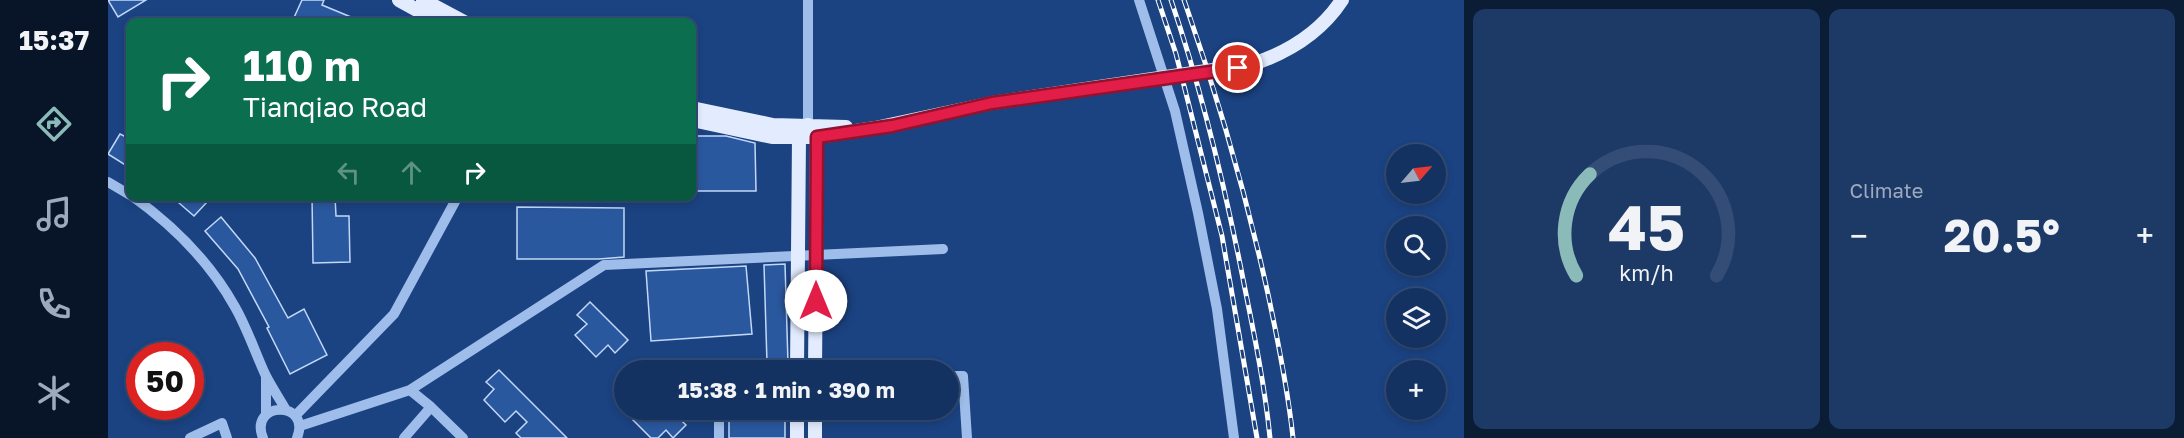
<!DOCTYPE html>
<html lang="en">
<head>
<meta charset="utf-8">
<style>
  :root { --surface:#143261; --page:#1d3a67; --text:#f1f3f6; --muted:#9daabd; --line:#334d76; --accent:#8bbbb9 }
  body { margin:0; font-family:"Golos Text",sans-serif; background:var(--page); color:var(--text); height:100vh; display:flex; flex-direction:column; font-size:22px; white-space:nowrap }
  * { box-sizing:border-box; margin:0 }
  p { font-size:20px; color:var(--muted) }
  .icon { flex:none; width:33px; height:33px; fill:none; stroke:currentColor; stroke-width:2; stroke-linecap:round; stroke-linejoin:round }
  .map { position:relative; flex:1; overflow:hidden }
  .drawer { display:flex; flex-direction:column; gap:9px; padding:9px; background:#0b1c35; width:720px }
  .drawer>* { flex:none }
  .top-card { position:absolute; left:18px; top:18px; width:570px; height:183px; border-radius:12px; box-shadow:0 3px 9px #0003,0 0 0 2px var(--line); background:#0b6e4f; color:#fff; overflow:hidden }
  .needle { width:39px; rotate:62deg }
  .controls { position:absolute; left:1278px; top:144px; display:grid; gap:12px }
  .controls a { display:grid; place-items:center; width:60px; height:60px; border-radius:50%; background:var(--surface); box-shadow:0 3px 9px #0003,0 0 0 2px var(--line); font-size:30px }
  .speed { position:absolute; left:18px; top:342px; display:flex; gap:12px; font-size:30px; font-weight:700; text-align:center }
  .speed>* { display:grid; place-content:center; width:78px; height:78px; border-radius:50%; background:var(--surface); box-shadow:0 3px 9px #0003,0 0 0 2px var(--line); line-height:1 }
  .speed .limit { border:9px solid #d22; background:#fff; color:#111 }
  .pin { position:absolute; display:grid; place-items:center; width:51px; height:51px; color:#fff; margin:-26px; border:3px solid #fff; border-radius:50%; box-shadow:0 2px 6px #0007 }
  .me { position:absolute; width:66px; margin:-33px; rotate:0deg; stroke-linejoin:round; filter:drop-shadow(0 0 4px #0008) }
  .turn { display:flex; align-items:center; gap:21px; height:126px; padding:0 18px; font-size:27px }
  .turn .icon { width:78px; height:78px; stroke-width:2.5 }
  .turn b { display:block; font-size:42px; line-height:51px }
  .lanes { display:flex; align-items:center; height:57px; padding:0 18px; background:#0003; justify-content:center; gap:30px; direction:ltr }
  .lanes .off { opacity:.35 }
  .big { font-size:45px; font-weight:700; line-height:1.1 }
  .drawer .tile { flex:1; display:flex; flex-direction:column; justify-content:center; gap:9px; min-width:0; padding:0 21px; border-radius:12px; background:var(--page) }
  .drawer .dial { align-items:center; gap:0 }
  .dial svg { height:156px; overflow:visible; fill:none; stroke:var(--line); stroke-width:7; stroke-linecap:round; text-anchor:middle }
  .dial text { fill:var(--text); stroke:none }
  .heat { display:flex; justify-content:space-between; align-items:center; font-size:33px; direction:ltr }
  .drawer .tiles { flex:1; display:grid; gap:9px; grid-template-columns:repeat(2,1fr) }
  .trip { position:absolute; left:506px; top:360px; width:345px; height:60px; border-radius:30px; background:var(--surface); box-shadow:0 3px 9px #0003,0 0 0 2px var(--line); font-weight:700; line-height:60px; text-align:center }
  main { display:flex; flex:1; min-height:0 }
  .menu { display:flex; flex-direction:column; width:108px; justify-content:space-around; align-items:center; background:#081427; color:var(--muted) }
  .menu .icon { width:42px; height:42px }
  .menu .on { color:var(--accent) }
  .menu b { font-size:27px; color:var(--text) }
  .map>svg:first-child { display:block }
  .building { fill:#2a589f; stroke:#c3d8f8; stroke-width:1.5 }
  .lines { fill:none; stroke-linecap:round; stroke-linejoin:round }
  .minor { stroke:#9fbdea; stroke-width:10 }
  .major { stroke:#e3ecfe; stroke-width:14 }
  .rail-casing { stroke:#fff; stroke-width:5 }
  .rail { stroke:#1b4281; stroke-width:3; stroke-dasharray:9; stroke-linecap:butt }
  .major-bridge { stroke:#e3ecfe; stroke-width:14 }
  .route-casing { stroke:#92132f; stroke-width:15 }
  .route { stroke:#e11d48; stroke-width:10 }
</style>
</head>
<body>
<main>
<nav class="menu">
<b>15:37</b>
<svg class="icon on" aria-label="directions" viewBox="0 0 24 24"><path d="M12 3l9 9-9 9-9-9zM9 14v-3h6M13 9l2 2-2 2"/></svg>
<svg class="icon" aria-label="music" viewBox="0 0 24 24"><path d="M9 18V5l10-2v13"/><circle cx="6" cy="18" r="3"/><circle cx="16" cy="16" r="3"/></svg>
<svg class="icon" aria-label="phone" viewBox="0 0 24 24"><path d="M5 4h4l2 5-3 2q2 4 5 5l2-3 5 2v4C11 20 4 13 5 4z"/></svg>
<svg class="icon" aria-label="climate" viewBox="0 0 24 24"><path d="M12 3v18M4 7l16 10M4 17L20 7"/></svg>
</nav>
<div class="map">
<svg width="1356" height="438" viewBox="0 0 1356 438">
  <rect width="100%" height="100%" fill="#1b4281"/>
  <!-- building -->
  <path class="building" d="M 0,0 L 38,0 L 10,17 Z
    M 194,0 L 216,0 L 214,5 L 255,22 L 184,22 Z
    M 12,134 L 22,139 L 22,168 L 0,154 Z
    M 584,136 L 618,136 L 647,143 L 648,191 L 584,191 Z
    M 63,196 L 96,196 L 100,201 L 86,216 Z
    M 204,196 L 227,196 L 228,216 L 241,216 L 242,262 L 205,263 Z
    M 409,207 L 516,208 L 516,257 L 491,259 L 409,259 Z
    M 113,217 L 147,258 L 180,318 L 196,309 L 219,355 L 182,374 L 159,328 L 161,327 L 130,269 L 97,231 Z
    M 677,264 L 680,363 L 659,363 L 656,265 Z
    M 638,266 L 644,334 L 543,341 L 538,271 Z
    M 482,302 L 520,340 L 507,353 L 500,345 L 488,357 L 467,335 L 479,324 L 469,315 Z
    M 391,370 L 459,438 L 413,438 L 408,433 L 419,422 L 408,411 L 397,422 L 376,400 L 386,389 L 378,382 Z
    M 536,410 L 562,410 L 578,425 L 565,438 L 558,430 L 550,438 L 543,438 L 525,420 Z
    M 621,410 L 677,410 L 677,438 L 621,438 Z"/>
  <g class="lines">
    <!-- minor -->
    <path class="minor" d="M 700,0 L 700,125
      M 1031,0 L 1067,111 L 1090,213 L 1109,309 L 1126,438
      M 0,182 L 22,195
      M 24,196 C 66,226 102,262 127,307 C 139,328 147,352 157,374 C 163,386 171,398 178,410
      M 840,376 L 855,376 L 859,438
      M 302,390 L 323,407 L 355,438
      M 158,415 L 158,376
      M 187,416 L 286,314 L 350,196
      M 192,426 L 302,390 L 496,265 L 835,249
      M 82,438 L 114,423 L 119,438
      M 155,438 C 140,401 204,400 189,438
      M 296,438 L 323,407
      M 611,438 L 611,410"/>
    <!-- major -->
    <path class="major" d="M 291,0 L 331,22
      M 315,0 L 356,22
      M 584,108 L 665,125 L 738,127
      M 584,120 L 664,137 L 709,137 L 767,128
      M 700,125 L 709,137 L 707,370
      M 689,370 L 691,137 L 700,125
      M 689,438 L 689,410
      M 707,438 L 707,410"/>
    <!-- rail casing -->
    <g class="rail-casing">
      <path id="rail" d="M 1050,0 L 1068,54 L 1114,236 L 1149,438
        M 1063,0 C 1095,94 1118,191 1137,289 C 1147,338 1157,388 1162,438
        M 1076,0 C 1110,97 1138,194 1160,294 C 1170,341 1180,390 1185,438"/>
    </g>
    <!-- rail -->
    <use href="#rail" class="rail"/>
    <!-- major-bridge -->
    <path class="major-bridge" d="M 767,128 L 884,103 L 1145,64 C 1181,52 1213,32 1234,0"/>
  </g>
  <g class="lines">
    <!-- route casing -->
    <g class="route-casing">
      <path id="route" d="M 708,301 L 709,137 L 784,126 L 884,103 L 1130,68"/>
    </g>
    <!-- route -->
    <use href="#route" class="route"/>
  </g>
</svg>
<div class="controls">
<a><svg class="needle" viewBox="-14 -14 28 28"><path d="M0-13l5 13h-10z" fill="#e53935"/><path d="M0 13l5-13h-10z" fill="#9daabd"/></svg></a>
<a><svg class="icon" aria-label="search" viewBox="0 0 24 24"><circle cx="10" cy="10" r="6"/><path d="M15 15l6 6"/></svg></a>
<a><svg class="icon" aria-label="layers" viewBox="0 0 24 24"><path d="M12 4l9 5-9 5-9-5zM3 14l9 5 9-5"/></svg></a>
<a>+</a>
</div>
<div class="speed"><div class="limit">50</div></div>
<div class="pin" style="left:1130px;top:68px;background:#d93025"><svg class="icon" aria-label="arrive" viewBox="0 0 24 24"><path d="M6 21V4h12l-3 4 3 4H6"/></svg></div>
<svg class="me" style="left:708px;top:301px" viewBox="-20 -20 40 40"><circle r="19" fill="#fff"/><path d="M0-13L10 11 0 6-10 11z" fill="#e11d48"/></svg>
<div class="trip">15:38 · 1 min · 390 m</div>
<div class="top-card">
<div class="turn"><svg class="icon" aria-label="right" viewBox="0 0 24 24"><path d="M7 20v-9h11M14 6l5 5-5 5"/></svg><div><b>110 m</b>Tianqiao Road</div></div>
<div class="lanes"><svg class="icon off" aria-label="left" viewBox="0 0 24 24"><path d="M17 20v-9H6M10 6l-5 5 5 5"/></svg><svg class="icon off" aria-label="ahead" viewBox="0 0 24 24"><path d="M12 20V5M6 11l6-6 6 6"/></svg><svg class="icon" aria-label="right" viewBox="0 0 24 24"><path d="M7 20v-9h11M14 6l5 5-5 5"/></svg></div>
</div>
</div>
<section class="drawer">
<div class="tiles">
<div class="tile dial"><svg viewBox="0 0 100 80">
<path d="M14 69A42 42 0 1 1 86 69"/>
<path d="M14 69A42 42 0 0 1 21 17" stroke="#8bbbb9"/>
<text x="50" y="56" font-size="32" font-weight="700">45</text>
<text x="50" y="72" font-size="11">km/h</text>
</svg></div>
<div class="tile"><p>Climate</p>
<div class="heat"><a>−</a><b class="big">20.5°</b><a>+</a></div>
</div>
</div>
</section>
</main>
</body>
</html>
